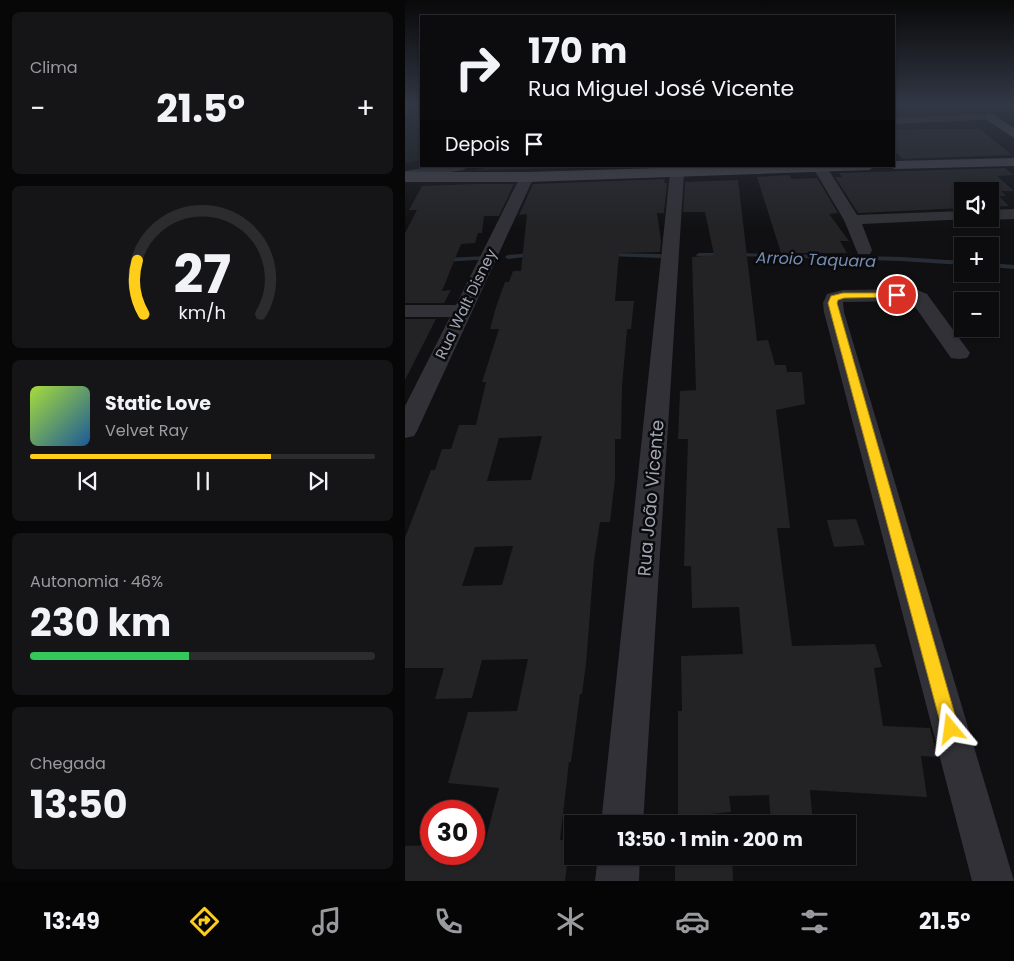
<!DOCTYPE html>
<html lang="pt">
<head>
<meta charset="utf-8">
<style>
  :root { --surface:#0c0c0e; --page:#151517; --text:#f1f3f6; --muted:#9a9b9e; --line:#2c2c2e; --accent:#ffce1b }
  body { margin:0; font-family:Poppins,sans-serif; background:var(--page); color:var(--text); height:100vh; display:flex; flex-direction:column; font-size:19px; white-space:nowrap }
  * { box-sizing:border-box; margin:0 }
  p { font-size:16px; color:var(--muted) }
  .icon { flex:none; width:28px; height:28px; fill:none; stroke:currentColor; stroke-width:2; stroke-linecap:round; stroke-linejoin:round }
  .map { position:relative; flex:1; overflow:hidden }
  .side { display:flex; flex-direction:column; gap:12px; padding:12px; background:#070708; width:405px }
  .side>* { flex:none }
  .top-card { position:absolute; left:15px; top:15px; width:475px; height:152px; border-radius:0px; box-shadow:0 1px 4px #0004,0 0 0 1px var(--line); background:#0c0c0e; color:var(--text); overflow:hidden }
  .controls { position:absolute; left:549px; top:182px; display:grid; gap:10px }
  .controls a { display:grid; place-items:center; width:45px; height:45px; border-radius:0px; background:var(--surface); box-shadow:0 1px 4px #0004,0 0 0 1px var(--line); font-size:25px }
  .speed { position:absolute; left:15px; top:800px; display:flex; gap:10px; font-size:25px; font-weight:700; text-align:center }
  .speed>* { display:grid; place-content:center; width:65px; height:65px; border-radius:50%; background:var(--surface); box-shadow:0 1px 4px #0004,0 0 0 1px var(--line); line-height:1 }
  .speed .limit { border:8px solid #d22; background:#fff; color:#111 }
  .pin { position:absolute; display:grid; place-items:center; width:42px; height:42px; color:#fff; margin:-21px; border:2px solid #fff; border-radius:50%; box-shadow:0 1px 5px #0007 }
  .me { position:absolute; width:55px; margin:-28px; rotate:344deg; stroke-linejoin:round; filter:drop-shadow(0 0 4px #0008) }
  .turn { display:flex; align-items:center; gap:18px; height:105px; padding:0 25px; font-size:22px }
  .turn .icon { width:65px; height:65px; stroke-width:2.5 }
  .turn b { display:block; font-size:35px; line-height:42px }
  .then { display:flex; align-items:center; height:48px; padding:0 25px; background:#0003; gap:10px; font-size:19px }
  .big { font-size:38px; font-weight:700; line-height:1.1 }
  .side .card { flex:1; display:flex; flex-direction:column; justify-content:center; gap:8px; min-width:0; padding:0 18px; border-radius:8px; background:var(--page) }
  .side .dial { align-items:center; gap:0 }
  .dial svg { height:130px; overflow:visible; fill:none; stroke:var(--line); stroke-width:7; stroke-linecap:round; text-anchor:middle }
  .dial text { fill:var(--text); stroke:none }
  .song { display:flex; align-items:center; gap:15px }
  .cover { width:60px; height:60px; border-radius:8px; background:linear-gradient(135deg,hsl(80 70% 55%),hsl(210 70% 35%)) }
  .played { height:5px; border-radius:2px; background:linear-gradient(90deg,var(--accent) 70%,var(--line) 70%) }
  .keys { display:flex; justify-content:space-around; direction:ltr }
  .heat { display:flex; justify-content:space-between; align-items:center; font-size:28px; direction:ltr }
  .charge { height:8px; border-radius:4px; background:linear-gradient(90deg,#34c759 46%,var(--line) 0) }
  .trip { position:absolute; left:159px; top:815px; width:292px; height:50px; border-radius:0px; background:var(--surface); box-shadow:0 1px 4px #0004,0 0 0 1px var(--line); font-weight:700; line-height:50px; text-align:center }
  .menu { display:flex; height:80px; justify-content:space-around; align-items:center; background:#050506; color:var(--muted) }
  .menu .icon { width:35px; height:35px }
  .menu .current { color:var(--accent) }
  .menu b { font-size:22px; color:var(--text) }
  main { display:flex; flex:1; min-height:0 }
  .map>svg:first-child { display:block }
  .green { fill:#161d18 }
  .lines { fill:none; stroke-linecap:round; stroke-linejoin:round }
  .stream { fill:#262d36; fill-rule:evenodd }
  .building { fill:#232326; fill-rule:evenodd }
  .street { fill:#313137; fill-rule:evenodd }
  .secondary { fill:#3f4047; fill-rule:evenodd }
  .route { fill:#ffce1b; stroke:#a68612 }
  .labels { text-anchor:middle; stroke-width:5; stroke-linejoin:round; paint-order:stroke }
  .far-street-label { font-size:15px; fill:#a0a4b4; stroke:#0b0b0d }
  .far-water-label { font-size:16px; font-style:italic; fill:#748db2; stroke:#0b0b0d }
  .street-label { font-size:18px; fill:#a0a4b4; stroke:#0b0b0d }
</style>
</head>
<body>
<main>
<section class="side">
<div class="card"><p>Clima</p>
<div class="heat"><a>−</a><b class="big">21.5°</b><a>+</a></div>
</div>
<div class="card dial"><svg viewBox="0 0 100 80">
<path d="M14 69A42 42 0 1 1 86 69"/>
<path d="M14 69A42 42 0 0 1 10 36" stroke="#ffce1b"/>
<text x="50" y="56" font-size="32" font-weight="700">27</text>
<text x="50" y="72" font-size="11">km/h</text>
</svg></div>
<div class="card">
<div class="song"><i class="cover"></i><div><b>Static Love</b><p>Velvet Ray</p></div></div>
<div class="played"></div>
<div class="keys"><svg class="icon" aria-label="previous" viewBox="0 0 24 24"><path d="M18 5L8 12l10 7zM5 5v14"/></svg><svg class="icon" aria-label="pause" viewBox="0 0 24 24"><path d="M8 5v14M16 5v14"/></svg><svg class="icon" aria-label="next" viewBox="0 0 24 24"><path d="M6 5l10 7-10 7zM19 5v14"/></svg></div>
</div>
<div class="card"><p>Autonomia · 46%</p><b class="big">230 km</b><div class="charge"></div></div>
<div class="card"><p>Chegada</p><b class="big">13:50</b></div>
</section>
<div class="map">
<svg width="609" height="881" viewBox="0 0 609 881">
  <rect width="100%" height="100%" fill="#101012"/>
  <!-- green -->
  <path class="green" d="M 0,105 L 16,105 L 16,160 L 0,163 Z
    M 489,105 L 609,105 L 609,110 L 489,113 Z"/>
  <g class="lines">
    <!-- stream -->
    <path class="stream" d="M 126,253 L 128,254 L 128,256 L 103,259 L 100,257 L 103,255 Z
      M 205,253 L 255,254 L 258,256 L 255,258 L 203,256 L 202,255 Z
      M 294,253 L 318,253 L 321,255 L 318,257 L 292,256 L 291,255 Z
      M 332,253 L 496,257 L 558,261 L 558,265 L 496,261 L 330,256 L 329,255 Z
      M 83,256 L 86,258 L 85,259 L 40,262 L 37,260 L 40,258 Z
      M 585,263 L 609,265 L 609,269 L 585,267 Z"/>
  </g>
  <!-- building -->
  <path class="building" d="M 508,129 L 575,129 L 607,155 L 497,159 L 489,150 L 489,130 L 510,130 Z
    M 94,166 L 171,166 L 171,168 L 68,170 Z
    M 600,168 L 609,175 L 592,176 L 609,191 L 596,191 L 601,196 L 594,196 L 604,206 L 585,207 L 585,191 L 558,191 L 558,208 L 453,213 L 430,177 L 437,177 L 434,173 Z
    M 384,175 L 387,179 L 412,178 L 433,213 L 424,214 L 444,241 L 435,241 L 442,253 L 376,253 L 352,177 Z
    M 260,179 L 259,183 L 262,183 L 259,213 L 252,213 L 256,241 L 255,252 L 214,253 L 210,301 L 229,301 L 226,329 L 222,329 L 217,387 L 216,439 L 210,439 L 210,479 L 205,522 L 195,522 L 189,561 L 181,664 L 177,694 L 175,694 L 166,762 L 164,762 L 155,840 L 165,840 L 160,881 L 0,881 L 0,846 L 26,845 L 26,854 L 69,854 L 69,842 L 80,842 L 94,788 L 43,783 L 63,712 L 112,711 L 123,659 L 77,660 L 67,698 L 30,699 L 39,668 L 0,668 L 0,538 L 26,470 L 30,470 L 37,449 L 46,449 L 54,425 L 71,425 L 81,382 L 77,382 L 94,329 L 85,329 L 91,307 L 100,282 L 104,282 L 108,271 L 116,271 L 122,214 L 114,215 L 128,184 ZM 137,436 L 126,480 L 82,481 L 94,438 ZM 108,546 L 97,585 L 57,586 L 70,547 Z
    M 333,180 L 352,341 L 363,340 L 370,365 L 381,365 L 382,372 L 397,372 L 400,404 L 371,410 L 385,528 L 372,528 L 387,646 L 470,644 L 477,667 L 469,668 L 478,726 L 525,728 L 533,757 L 516,756 L 522,797 L 405,790 L 408,824 L 366,824 L 364,795 L 324,796 L 326,812 L 273,817 L 273,711 L 277,711 L 276,656 L 338,654 L 334,607 L 287,608 L 286,566 L 279,566 L 283,439 L 273,439 L 275,391 L 291,390 L 287,257 L 309,255 L 300,212 L 278,212 L 280,182 Z
    M 70,184 L 109,184 L 94,216 L 79,216 L 77,233 L 73,233 L 70,243 L 56,244 L 37,291 L 46,290 L 39,303 L 0,303 L 0,233 L 12,210 L 4,210 L 17,186 Z
    M 0,319 L 31,319 L 0,380 Z
    M 451,519 L 460,545 L 429,547 L 422,520 Z
    M 270,856 L 327,856 L 328,881 L 270,881 Z"/>
  <g class="lines">
    <!-- street -->
    <path class="street" d="M 586,114 L 590,115 L 590,119 L 489,124 L 489,118 Z
      M 30,166 L 65,166 L 58,170 L 0,179 L 0,171 Z
      M 407,166 L 421,166 L 452,215 L 558,211 L 558,219 L 564,219 L 457,224 L 467,250 L 465,254 L 453,254 L 439,220 Z
      M 272,169 L 279,173 L 238,824 L 196,824 L 265,173 Z
      M 122,173 L 129,177 L 12,431 L 9,436 L 0,438 L 0,406 L 45,317 L 0,317 L 0,305 L 51,305 L 115,177 Z
      M 609,209 L 609,219 L 585,220 L 581,219 L 585,219 L 585,210 Z
      M 510,289 L 522,294 L 565,353 L 562,358 L 554,359 L 546,358 L 506,301 L 438,302 L 439,312 L 609,881 L 567,881 L 419,312 L 418,303 L 422,294 L 438,290 Z
      M 193,856 L 235,856 L 234,881 L 190,881 Z"/>
    <!-- secondary -->
    <path class="secondary" d="M 586,113 L 609,128 L 609,138 L 582,120 L 580,117 L 582,114 Z
      M 609,158 L 609,166 L 489,169 L 483,166 L 489,166 L 489,161 Z
      M 317,166 L 471,166 L 464,170 L 122,182 L 0,182 L 0,172 L 122,172 Z"/>
  </g>
  <!-- sky -->
  <linearGradient id="sky" x2="0" y2="1"><stop stop-color="#09090a"/><stop offset="0.46" stop-color="#313744"/><stop offset="1" stop-color="#313744" stop-opacity="0"/></linearGradient>
  <rect width="609" height="228" fill="url(#sky)"/>
  <!-- route -->
  <path class="route" d="M 492,293 L 496,295 L 495,297 L 439,298 L 433,300 L 432,303 L 554,729 L 552,734 L 546,736 L 540,734 L 537,729 L 423,303 L 426,296 L 438,293 Z"/>
  <g class="labels">
    <!-- far-street labels -->
    <g class="far-street-label">
      <text transform="translate(61 304) rotate(-64)" y="5">Rua Walt Disney</text>
    </g>
    <!-- far-water labels -->
    <g class="far-water-label">
      <text transform="translate(411 259) rotate(2)" y="6">Arroio Taquara</text>
    </g>
    <!-- street labels -->
    <g class="street-label">
      <text transform="translate(246 498) rotate(-85)" y="6">Rua João Vicente</text>
    </g>
  </g>
</svg>
<div class="controls">
<a><svg class="icon" aria-label="sound" viewBox="0 0 24 24"><path d="M4 9h4l5-4v14l-5-4H4zM17 9q2 3 0 6"/></svg></a>
<a>+</a>
<a>−</a>
</div>
<div class="speed"><div class="limit">30</div></div>
<div class="pin" style="left:492px;top:295px;background:#d93025"><svg class="icon" aria-label="arrive" viewBox="0 0 24 24"><path d="M6 21V4h12l-3 4 3 4H6"/></svg></div>
<svg class="me" style="left:546px;top:729px" viewBox="-20 -20 40 40"><path d="M0-17L14 15 0 8-14 15z" fill="#ffce1b" stroke="#fff" stroke-width="4"/></svg>
<div class="trip">13:50 · 1 min · 200 m</div>
<div class="top-card">
<div class="turn"><svg class="icon" aria-label="right" viewBox="0 0 24 24"><path d="M7 20v-9h11M14 6l5 5-5 5"/></svg><div><b>170 m</b>Rua Miguel José Vicente</div></div>
<div class="then">Depois<svg class="icon" aria-label="arrive" viewBox="0 0 24 24"><path d="M6 21V4h12l-3 4 3 4H6"/></svg></div>
</div>
</div>
</main>
<nav class="menu">
<b>13:49</b>
<svg class="icon current" aria-label="directions" viewBox="0 0 24 24"><path d="M12 3l9 9-9 9-9-9zM9 14v-3h6M13 9l2 2-2 2"/></svg>
<svg class="icon" aria-label="music" viewBox="0 0 24 24"><path d="M9 18V5l10-2v13"/><circle cx="6" cy="18" r="3"/><circle cx="16" cy="16" r="3"/></svg>
<svg class="icon" aria-label="phone" viewBox="0 0 24 24"><path d="M5 4h4l2 5-3 2q2 4 5 5l2-3 5 2v4C11 20 4 13 5 4z"/></svg>
<svg class="icon" aria-label="climate" viewBox="0 0 24 24"><path d="M12 3v18M4 7l16 10M4 17L20 7"/></svg>
<svg class="icon" aria-label="car" viewBox="0 0 24 24"><path d="M5 17H2v-5l4-1 3-4h7l3 4 3 1v5h-3M9 17h6M6 11h13"/><circle cx="7" cy="17" r="2"/><circle cx="17" cy="17" r="2"/></svg>
<svg class="icon" aria-label="filters" viewBox="0 0 24 24"><path d="M4 7h16M4 17h16"/><circle cx="9" cy="7" r="2"/><circle cx="15" cy="17" r="2"/></svg>
<b>21.5°</b>
</nav>
</body>
</html>
